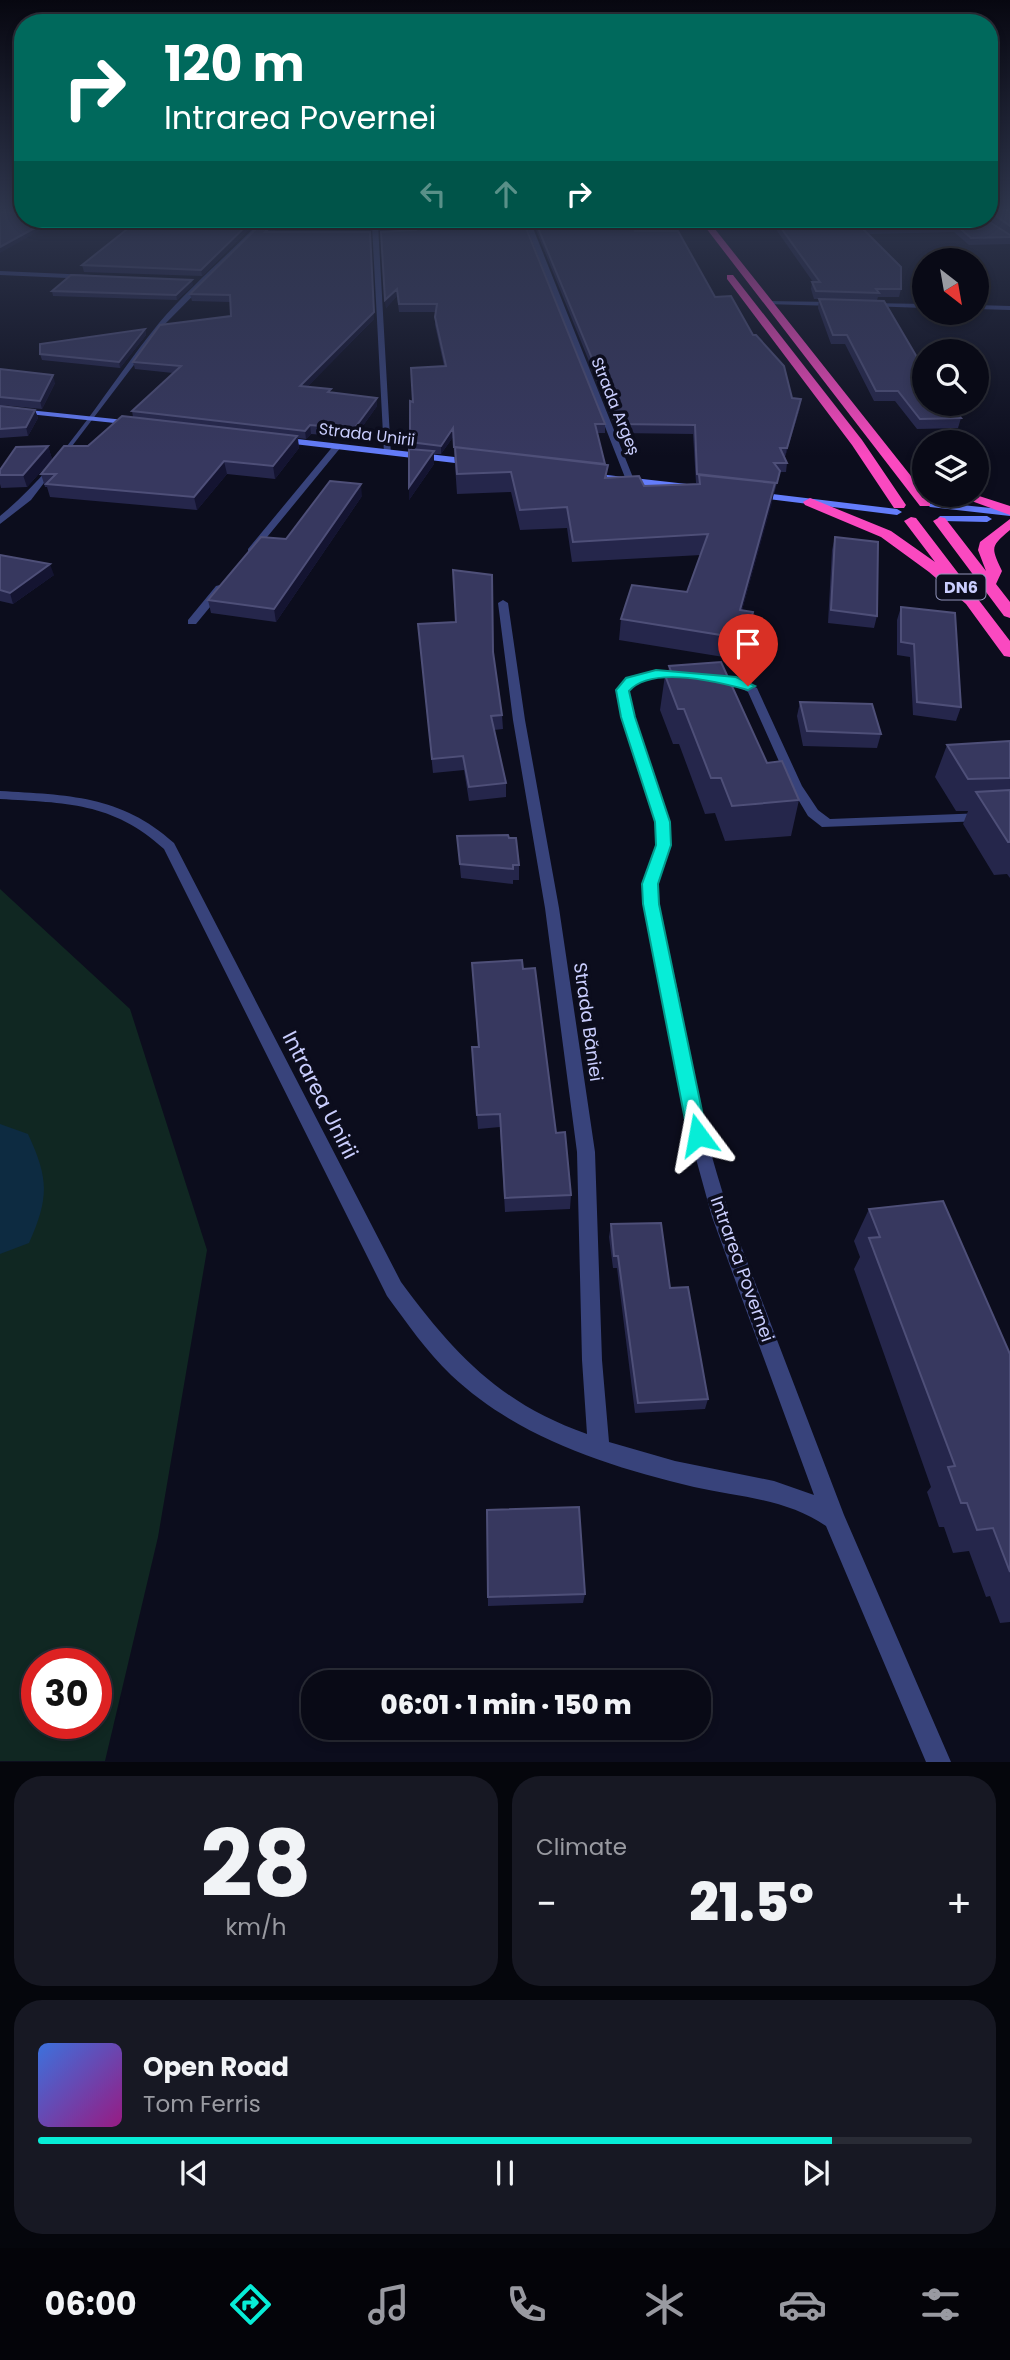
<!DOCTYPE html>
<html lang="en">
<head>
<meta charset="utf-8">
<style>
  :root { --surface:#090a16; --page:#171823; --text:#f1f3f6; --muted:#999aa1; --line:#292b35; --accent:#07edd7 }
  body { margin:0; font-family:Poppins,sans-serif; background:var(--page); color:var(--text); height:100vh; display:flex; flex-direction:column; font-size:26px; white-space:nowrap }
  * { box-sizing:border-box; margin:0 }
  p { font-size:23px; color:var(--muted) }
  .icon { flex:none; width:38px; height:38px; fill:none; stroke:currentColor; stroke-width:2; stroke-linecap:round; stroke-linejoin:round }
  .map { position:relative; height:1762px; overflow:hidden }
  .side { display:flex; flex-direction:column; gap:14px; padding:14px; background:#05060c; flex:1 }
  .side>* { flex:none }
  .hud { position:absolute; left:14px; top:14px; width:984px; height:214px; border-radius:28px; box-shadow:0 4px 10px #0003,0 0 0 2px var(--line); background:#00695c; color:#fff; overflow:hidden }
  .needle { width:46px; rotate:149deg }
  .buttons { position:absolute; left:912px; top:248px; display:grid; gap:14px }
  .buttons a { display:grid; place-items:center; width:77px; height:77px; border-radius:50%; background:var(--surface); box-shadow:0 4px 10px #0003,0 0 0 2px var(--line); font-size:35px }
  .speed { position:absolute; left:21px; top:1648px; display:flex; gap:14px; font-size:35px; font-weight:700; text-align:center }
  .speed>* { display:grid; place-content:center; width:91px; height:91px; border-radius:50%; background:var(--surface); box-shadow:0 4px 10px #0003,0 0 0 2px var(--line); line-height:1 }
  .speed .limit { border:10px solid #d22; background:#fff; color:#111 }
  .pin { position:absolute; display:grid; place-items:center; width:60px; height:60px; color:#fff; margin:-72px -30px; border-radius:50% 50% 50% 0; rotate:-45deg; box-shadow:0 0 7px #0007 }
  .pin .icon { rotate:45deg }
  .me { position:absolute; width:77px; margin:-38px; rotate:347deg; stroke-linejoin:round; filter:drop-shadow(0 0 5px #0008) }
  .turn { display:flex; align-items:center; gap:24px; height:147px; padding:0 35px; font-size:32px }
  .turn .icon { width:91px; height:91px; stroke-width:2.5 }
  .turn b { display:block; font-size:49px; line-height:60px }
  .lanes { display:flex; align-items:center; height:66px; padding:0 35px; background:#0003; justify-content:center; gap:35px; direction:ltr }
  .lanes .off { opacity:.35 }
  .big { font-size:52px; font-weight:800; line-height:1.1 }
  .side .widget { flex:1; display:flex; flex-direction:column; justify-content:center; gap:10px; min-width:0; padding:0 24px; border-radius:28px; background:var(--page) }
  .side .dial { align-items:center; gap:0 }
  .dial b { font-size:91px; line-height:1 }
  .song { display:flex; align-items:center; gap:21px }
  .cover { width:84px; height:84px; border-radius:10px; background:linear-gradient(135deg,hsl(220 70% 55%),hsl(310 70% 35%)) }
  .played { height:7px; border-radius:4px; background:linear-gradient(90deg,var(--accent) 85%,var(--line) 85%) }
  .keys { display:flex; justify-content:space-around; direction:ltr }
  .heat { display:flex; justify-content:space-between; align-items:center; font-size:38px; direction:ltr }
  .side .tiles { flex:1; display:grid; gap:14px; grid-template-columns:1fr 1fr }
  .widget:last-child { grid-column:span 2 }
  .trip { position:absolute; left:301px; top:1670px; width:410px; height:70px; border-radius:28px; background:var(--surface); box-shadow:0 4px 10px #0003,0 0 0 2px var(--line); font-weight:800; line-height:70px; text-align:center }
  .tab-bar { display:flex; height:112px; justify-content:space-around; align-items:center; background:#040409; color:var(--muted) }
  .tab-bar .icon { width:49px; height:49px }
  .tab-bar .active { color:var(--accent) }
  .tab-bar b { font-size:32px; color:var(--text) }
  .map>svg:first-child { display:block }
  .green { fill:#102722; fill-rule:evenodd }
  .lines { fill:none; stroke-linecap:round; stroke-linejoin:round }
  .river { fill:#0d2b41; fill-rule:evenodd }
  .street { fill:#38437b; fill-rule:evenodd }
  .secondary { fill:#647dfb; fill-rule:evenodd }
  .highway { fill:#fa49c0; fill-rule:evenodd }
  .wall { fill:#25264b }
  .shaded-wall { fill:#141431 }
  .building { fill:#37385f; stroke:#4e4f78; stroke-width:2 }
  .route { fill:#07edd7; stroke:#059a8c; stroke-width:2 }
  .labels { text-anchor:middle; stroke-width:7; stroke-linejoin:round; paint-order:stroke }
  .far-street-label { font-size:16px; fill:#cacefe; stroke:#0c0d1d }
  .shield { fill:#0c0d1d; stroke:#9194ba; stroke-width:2 }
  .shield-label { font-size:16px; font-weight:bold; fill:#cacefe }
  .street-label { font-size:18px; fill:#cacefe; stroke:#0c0d1d }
  .near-street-label { font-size:21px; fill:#cacefe; stroke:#0c0d1d }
</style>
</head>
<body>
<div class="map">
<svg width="1010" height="1762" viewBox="0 0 1010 1762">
  <rect width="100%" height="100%" fill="#0c0d1d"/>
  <!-- green -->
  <path class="green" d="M 0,889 L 130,1009 L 207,1250 L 158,1537 L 105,1761 L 0,1761 ZM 37,1664 L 96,1664 L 96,1724 L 37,1724 Z"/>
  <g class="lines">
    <!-- river -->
    <path class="river" d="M 0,1124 L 28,1134 C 49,1179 49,1198 29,1243 L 0,1254 Z"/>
    <!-- street -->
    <path class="street" d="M 235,219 L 438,224 L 378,225 L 391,455 L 384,453 L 372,225 L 233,222 Z
      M 508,224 L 557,226 L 533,228 L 634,480 L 633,482 L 626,480 L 527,228 L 506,227 Z
      M 616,225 L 695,226 L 698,228 L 614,228 Z
      M 253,229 L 258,230 L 165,324 L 31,500 L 0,524 L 0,516 C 64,464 107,387 159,323 C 187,290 222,260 253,229 Z
      M 0,271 L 90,275 L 93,277 L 90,279 L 0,275 Z
      M 767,301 L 835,302 L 838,304 L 835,306 L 765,304 Z
      M 870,303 L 924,304 L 924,308 L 868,306 Z
      M 976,305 L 1010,306 L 1010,310 L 976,309 Z
      M 334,445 L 341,447 L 254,553 L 248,553 L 248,549 Z
      M 220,585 L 224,586 L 224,590 L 196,624 L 188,624 L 188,620 L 216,586 Z
      M 503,600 L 508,603 L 525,720 L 559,908 L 595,1152 L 602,1360 L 609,1442 L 675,1461 L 774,1481 L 814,1495 L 712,1217 L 684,1115 L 663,996 L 644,904 L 643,884 L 657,845 L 656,822 L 616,695 C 626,666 662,672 687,672 L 691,673 L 691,677 L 648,678 L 630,688 L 628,695 L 670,822 L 671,845 L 657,884 L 658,904 L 679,996 L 700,1115 L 717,1174 L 730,1217 L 844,1515 L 951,1762 L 926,1762 L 826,1526 C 787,1499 739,1497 694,1487 C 607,1466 518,1438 451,1375 C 426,1351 407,1323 387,1296 L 164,849 C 113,802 65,803 0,799 L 0,791 C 67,795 121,795 174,843 L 401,1282 C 454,1354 501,1404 587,1434 L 582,1360 L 577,1152 L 545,908 L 513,720 L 498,603 Z
      M 710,674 L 740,679 L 757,688 L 802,786 L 818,810 L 830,819 L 1010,812 L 1010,820 L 822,827 L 808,816 L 790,786 L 748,692 L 733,684 L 706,679 L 704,677 Z"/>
    <!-- secondary -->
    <path class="secondary" d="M 0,407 L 134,421 L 138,423 L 134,425 L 0,411 Z
      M 280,437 L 472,459 L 476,462 L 472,465 L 277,442 L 276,440 Z
      M 589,473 L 687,484 L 692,487 L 687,490 L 586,478 L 585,476 Z
      M 756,492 L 897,509 L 902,512 L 897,515 L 753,497 L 753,493 Z
      M 933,502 L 1010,510 L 1010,516 L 930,507 L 928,505 Z
      M 940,516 L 987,516 L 992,519 L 987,522 L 943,521 L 938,518 Z"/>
    <!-- highway -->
    <path class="highway" d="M 699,219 L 707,219 L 930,500 L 930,506 L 920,506 Z
      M 727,275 L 733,275 L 862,440 L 906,505 L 904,508 L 894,508 L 852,445 L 727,279 Z
      M 955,495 L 976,495 L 1010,506 L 1010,515 Z
      M 810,498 L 891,531 L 935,562 L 904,521 L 911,517 L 916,518 L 1010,641 L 1010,657 L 1004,656 L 966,604 L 929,572 L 881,537 L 805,505 L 803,502 Z
      M 940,517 L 945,518 L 986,571 L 978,550 L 980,542 L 1010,519 L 1010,530 C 990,547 991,547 1002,571 L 996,584 L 1010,602 L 1010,618 L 1004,616 L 933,521 Z"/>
  </g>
  <!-- wall -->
  <path class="wall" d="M 989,210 L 1010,210 L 1010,234 L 988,219 Z
    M 253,219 L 254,224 L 202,276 L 84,272 L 82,265 Z
    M 279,219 L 280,225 L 273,232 L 374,319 L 308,386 L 377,406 L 355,437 L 311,434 L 306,439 L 298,438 L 299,448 L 275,479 L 227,474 L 197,510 L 50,497 L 47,487 L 45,487 L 41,474 L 133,417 L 132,411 L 173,373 L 135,369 L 133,362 L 231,316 L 230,302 L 192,301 L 190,294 Z
    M 447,219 L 633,219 L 632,223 L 448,221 Z
    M 763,219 L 985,219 L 1010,235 L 1010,244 L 969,245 L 954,232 L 868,234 L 901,289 L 899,297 L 878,297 L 877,300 L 924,404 L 961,418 L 958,428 L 917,429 L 895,401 L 874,401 L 845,344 L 831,344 L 818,308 L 819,299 L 814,299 L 811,289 L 812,282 L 813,282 L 775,228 L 768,228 Z
    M 536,223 L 635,231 L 715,297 L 753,335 L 792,398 L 800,408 L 785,457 L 787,463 L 786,472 L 780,472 L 742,610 L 753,612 L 750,633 L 742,660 L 619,640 L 621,619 L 687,592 L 701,555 L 572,562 L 567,528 L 520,530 L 511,492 L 457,494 L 453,437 L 441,454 L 434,454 L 434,464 L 409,500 L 410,442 L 413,402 L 444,366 L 435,325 L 436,312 L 399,312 L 397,296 L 386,308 L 381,232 L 605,424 L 605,433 L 597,433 L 607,478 L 644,486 L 698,484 L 696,483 L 693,434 L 618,433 L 536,230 Z
    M 193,285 L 177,300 L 53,296 L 52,291 Z
    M 145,329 L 146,335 L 120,368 L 42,360 L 40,354 Z
    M 0,369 L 55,383 L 42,409 L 0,405 Z
    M 0,405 L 35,410 L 38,418 L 28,436 L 0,438 Z
    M 48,446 L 52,459 L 27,487 L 1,488 L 0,484 L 0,470 Z
    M 362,496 L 276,622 L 211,613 L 208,600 L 286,539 Z
    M 835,537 L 877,616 L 874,628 L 828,623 L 832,550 Z
    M 0,555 L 54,575 L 13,604 L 0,601 Z
    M 901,607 L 961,707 L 956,721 L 913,715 L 910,657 L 897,655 L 897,620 Z
    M 418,625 L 493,652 L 502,715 L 503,729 L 494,730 L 506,783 L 506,797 L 469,801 L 464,770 L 433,773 Z
    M 669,666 L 767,763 L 799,800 L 791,836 L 725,841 L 715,813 L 705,814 L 679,744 L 673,744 L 660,710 L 665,675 L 668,675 Z
    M 800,702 L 881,734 L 877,748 L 803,746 L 797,716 Z
    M 1010,741 L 1010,878 L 1007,874 L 994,875 L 963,824 L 968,811 L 956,811 L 935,777 L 947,745 Z
    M 457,836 L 519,865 L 519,880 L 513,880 L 513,884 L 461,878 Z
    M 472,963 L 523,969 L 556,1133 L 571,1195 L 570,1209 L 505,1212 L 500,1127 L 478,1129 L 473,1061 L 478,1047 Z
    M 869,1209 L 1010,1354 L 1010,1622 L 1000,1623 L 990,1596 L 986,1597 L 969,1551 L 953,1553 L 944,1527 L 939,1527 L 927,1492 L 931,1487 L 854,1269 L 860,1257 L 854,1241 Z
    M 611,1224 L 670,1288 L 708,1399 L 705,1409 L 635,1413 L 617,1268 L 613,1268 L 609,1237 Z
    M 487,1510 L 585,1594 L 583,1603 L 488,1606 Z"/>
  <!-- shaded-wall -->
  <path class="shaded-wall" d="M 51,219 L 60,219 L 0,253 L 0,247 Z
    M 253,219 L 254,224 L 202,276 L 201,270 Z
    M 279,219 L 280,225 L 266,238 L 265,232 Z
    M 370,232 L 374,319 L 301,393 L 300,386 Z
    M 192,280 L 193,285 L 177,300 L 176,295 Z
    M 397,289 L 397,296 L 386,308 L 385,300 Z
    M 145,329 L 146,335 L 120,368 L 119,362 Z
    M 53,375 L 55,383 L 42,409 L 40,401 Z
    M 377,398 L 377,406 L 355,437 L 354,429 Z
    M 801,399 L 800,408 L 785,457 L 787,448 Z
    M 35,410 L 38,418 L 28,436 L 26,427 Z
    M 310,425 L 311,434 L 306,439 L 305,431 Z
    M 453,428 L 453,437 L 441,454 L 441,446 Z
    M 297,436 L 299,448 L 275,479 L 273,466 Z
    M 48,446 L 52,459 L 27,487 L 23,475 Z
    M 434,451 L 434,464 L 409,500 L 409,487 Z
    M 224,461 L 227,474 L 197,510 L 194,497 Z
    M 775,483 L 772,503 L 736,631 L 740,610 Z
    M 361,484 L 362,496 L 276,622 L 274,609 Z
    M 50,564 L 54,575 L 13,604 L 10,593 Z
    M 753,612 L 750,633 L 742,660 L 746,639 Z"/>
  <!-- building -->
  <path class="building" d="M 989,210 L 1010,210 L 1010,226 L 989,211 Z
    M 23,211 L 23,219 L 51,219 L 0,247 L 0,212 L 22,214 Z
    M 140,219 L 253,219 L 201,270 L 82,265 Z
    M 266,219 L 279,219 L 265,232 L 370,232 L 374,312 L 300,386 L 331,389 L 328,392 L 377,398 L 354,429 L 310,425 L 305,431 L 132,411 L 181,366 L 133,362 L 160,325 L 231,316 L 230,295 L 190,294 Z
    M 768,219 L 985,219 L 1010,235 L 1010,237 L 971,238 L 956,225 L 861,227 L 901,267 L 901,289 L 876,289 L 879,293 L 816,291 L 812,282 L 820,282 L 776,221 L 769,221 Z
    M 418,221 L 524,223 L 605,424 L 595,424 L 605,464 L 454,447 L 453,428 L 441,446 L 410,442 L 410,401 L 413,402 L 411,368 L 446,366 L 435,317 L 437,304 L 399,304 L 397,289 L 385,300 L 381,232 L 416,230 Z
    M 536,223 L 634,224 L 635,231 L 678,231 L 715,297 L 731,296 L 753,335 L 756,335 L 784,366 L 792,398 L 801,399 L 787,448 L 780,448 L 787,463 L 774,463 L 780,471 L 777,483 L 697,474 L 695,425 L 619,424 Z
    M 71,275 L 192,280 L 176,295 L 52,291 Z
    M 819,299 L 884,301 L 921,364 L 924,364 L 924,404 L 949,404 L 961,418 L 920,419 L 898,391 L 876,391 L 847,335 L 833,335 Z
    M 145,329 L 119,362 L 40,354 L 40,344 Z
    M 0,369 L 53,375 L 40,401 L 0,397 Z
    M 0,406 L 35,410 L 26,427 L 0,429 Z
    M 122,416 L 297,436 L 273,466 L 224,461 L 194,497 L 46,484 L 56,474 L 41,474 L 64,446 L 88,446 Z
    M 48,446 L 23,475 L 0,475 L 0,470 L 16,447 Z
    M 455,447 L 608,465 L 605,478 L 639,476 L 644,486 L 700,484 L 699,475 L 775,483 L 740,610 L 753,612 L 746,639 L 621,619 L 632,585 L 687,592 L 708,534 L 573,542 L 567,507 L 520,510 L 511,472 L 457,474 Z
    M 409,449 L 434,451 L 409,487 Z
    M 330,481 L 361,484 L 274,609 L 208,600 L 261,537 L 286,539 Z
    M 835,537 L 878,542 L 877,616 L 831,610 Z
    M 0,555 L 50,564 L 10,593 L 0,590 Z
    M 453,570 L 492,575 L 493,652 L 502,715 L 491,716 L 506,783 L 469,787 L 463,756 L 432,759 L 418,624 L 456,622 Z
    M 901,607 L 955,613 L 961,707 L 917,702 L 914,644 L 901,642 Z
    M 721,662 L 767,763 L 782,761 L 799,800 L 732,806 L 721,778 L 711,778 L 684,709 L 678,709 L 665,675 L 672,674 L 669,666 Z
    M 800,702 L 872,704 L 881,734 L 807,731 Z
    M 1010,741 L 1010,778 L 968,779 L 947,745 Z
    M 1010,790 L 1010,842 L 1008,842 L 976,792 Z
    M 508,835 L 509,838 L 516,838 L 519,865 L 513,865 L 513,869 L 460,864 L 457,836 Z
    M 522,960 L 523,969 L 535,968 L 556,1133 L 565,1132 L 571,1195 L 505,1198 L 500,1114 L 477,1115 L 472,1047 L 479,1047 L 472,963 Z
    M 943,1201 L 1010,1354 L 1010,1572 L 993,1528 L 977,1530 L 967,1503 L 961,1503 L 948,1467 L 955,1466 L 869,1238 L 880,1237 L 869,1209 Z
    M 661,1223 L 670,1288 L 688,1287 L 708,1399 L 638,1403 L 618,1256 L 614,1256 L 611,1224 Z
    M 579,1507 L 585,1594 L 488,1597 L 487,1510 Z"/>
  <!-- sky -->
  <linearGradient id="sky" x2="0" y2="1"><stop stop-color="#070710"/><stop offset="0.46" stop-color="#2e354c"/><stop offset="1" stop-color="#2e354c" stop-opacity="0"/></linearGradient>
  <rect width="1010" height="456" fill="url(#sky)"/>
  <!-- route -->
  <path class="route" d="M 656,670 L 736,677 L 755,686 L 748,690 C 719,682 652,665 629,691 L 635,717 L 670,822 L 671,845 L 658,884 L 659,904 L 707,1135 L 704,1141 L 698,1143 L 691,1141 L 688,1135 L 643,904 L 642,884 L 656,845 L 655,822 L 621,717 L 616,690 L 626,678 Z"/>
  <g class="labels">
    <!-- far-street labels -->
    <g class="far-street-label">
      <text transform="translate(616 406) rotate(68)" y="6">Strada Argeș</text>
      <text transform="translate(367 434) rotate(7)" y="6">Strada Unirii</text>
    </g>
    <!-- shield labels -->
    <rect class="shield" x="936.5" y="574.5" width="49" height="25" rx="5"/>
    <g class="shield-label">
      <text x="961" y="593">DN6</text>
    </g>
    <!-- street labels -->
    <g class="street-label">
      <text transform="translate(588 1022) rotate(82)" y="6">Strada Băniei</text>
      <text transform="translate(742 1269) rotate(70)" y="6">Intrarea Povernei</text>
    </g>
    <!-- near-street labels -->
    <g class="near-street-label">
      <text transform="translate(320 1095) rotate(63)" y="7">Intrarea Unirii</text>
    </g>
  </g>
</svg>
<div class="buttons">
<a><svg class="needle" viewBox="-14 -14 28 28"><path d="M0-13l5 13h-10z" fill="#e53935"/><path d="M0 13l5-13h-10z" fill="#999aa1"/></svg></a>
<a><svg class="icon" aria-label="search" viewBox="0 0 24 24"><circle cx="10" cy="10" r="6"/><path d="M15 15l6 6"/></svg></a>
<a><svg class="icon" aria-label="layers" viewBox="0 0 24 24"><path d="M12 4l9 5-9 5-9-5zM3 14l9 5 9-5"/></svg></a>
</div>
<div class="speed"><div class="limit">30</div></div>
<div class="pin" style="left:748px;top:686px;background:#d93025"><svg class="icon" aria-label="arrive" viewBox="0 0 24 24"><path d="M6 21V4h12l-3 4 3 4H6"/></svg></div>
<svg class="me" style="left:698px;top:1135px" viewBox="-20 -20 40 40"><path d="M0-17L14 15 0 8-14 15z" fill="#07edd7" stroke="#fff" stroke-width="4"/></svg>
<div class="trip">06:01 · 1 min · 150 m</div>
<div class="hud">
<div class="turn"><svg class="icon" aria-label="right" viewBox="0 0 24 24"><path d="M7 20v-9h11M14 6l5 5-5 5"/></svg><div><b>120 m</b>Intrarea Povernei</div></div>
<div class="lanes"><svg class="icon off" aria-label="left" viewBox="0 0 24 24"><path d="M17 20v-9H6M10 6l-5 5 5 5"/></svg><svg class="icon off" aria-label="ahead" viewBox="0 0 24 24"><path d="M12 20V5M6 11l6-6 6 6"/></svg><svg class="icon" aria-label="right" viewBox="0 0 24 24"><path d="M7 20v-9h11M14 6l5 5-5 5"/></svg></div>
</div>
</div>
<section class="side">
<div class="tiles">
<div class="widget dial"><b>28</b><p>km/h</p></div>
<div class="widget"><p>Climate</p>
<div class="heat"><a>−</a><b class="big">21.5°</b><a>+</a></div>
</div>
<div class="widget">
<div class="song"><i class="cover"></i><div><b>Open Road</b><p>Tom Ferris</p></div></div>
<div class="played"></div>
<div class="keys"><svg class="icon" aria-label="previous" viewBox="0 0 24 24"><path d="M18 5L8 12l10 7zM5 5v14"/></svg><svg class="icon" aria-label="pause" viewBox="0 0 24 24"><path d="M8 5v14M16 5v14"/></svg><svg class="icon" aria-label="next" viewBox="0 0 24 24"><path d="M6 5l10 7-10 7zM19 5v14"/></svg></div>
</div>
</div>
</section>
<nav class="tab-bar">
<b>06:00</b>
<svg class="icon active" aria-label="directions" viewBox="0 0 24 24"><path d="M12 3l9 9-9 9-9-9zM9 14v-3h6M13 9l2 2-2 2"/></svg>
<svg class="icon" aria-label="music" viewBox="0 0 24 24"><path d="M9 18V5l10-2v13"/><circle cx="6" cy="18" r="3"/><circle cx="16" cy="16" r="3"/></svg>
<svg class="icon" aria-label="phone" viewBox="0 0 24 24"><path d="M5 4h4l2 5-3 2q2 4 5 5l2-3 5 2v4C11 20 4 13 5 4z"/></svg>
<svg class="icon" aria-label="climate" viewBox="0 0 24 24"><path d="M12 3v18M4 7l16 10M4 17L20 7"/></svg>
<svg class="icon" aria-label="car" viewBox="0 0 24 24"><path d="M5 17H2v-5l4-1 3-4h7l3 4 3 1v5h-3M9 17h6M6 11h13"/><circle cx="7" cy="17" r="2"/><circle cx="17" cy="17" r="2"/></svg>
<svg class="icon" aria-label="filters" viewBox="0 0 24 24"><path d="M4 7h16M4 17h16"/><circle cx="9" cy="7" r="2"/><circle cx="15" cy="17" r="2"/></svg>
</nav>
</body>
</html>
